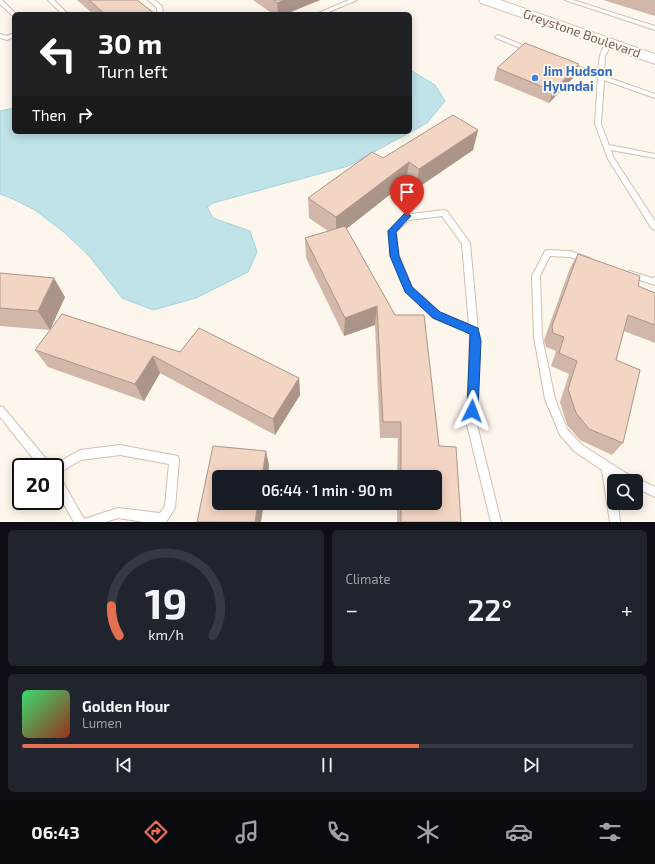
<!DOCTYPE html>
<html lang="en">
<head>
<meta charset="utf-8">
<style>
  :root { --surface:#171b24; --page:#20242c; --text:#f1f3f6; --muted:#9ea1a6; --line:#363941; --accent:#e76f51 }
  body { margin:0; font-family:"Exo 2",sans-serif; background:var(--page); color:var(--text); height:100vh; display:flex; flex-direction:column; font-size:15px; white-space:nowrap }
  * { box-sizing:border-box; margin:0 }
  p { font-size:13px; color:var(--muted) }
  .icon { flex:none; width:22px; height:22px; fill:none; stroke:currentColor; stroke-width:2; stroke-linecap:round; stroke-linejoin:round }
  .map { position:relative; height:522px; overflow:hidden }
  .drawer { display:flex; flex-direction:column; gap:8px; padding:8px; background:#0d0f14; flex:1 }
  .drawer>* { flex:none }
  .hud { position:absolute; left:12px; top:12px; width:400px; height:122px; border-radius:6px; box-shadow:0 2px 10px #0003; background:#202124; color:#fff; overflow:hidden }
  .buttons { position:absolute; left:607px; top:474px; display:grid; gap:8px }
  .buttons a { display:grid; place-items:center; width:36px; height:36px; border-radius:6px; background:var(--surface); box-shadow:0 2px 10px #0003; font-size:20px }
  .speed { position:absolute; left:12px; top:458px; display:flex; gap:8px; font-size:20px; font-weight:700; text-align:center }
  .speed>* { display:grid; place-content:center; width:52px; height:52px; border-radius:50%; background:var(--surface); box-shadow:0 2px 10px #0003; line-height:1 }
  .speed .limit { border:2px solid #111; border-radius:6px; background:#fff; color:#111 }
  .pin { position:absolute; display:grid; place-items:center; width:34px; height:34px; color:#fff; margin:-41px -17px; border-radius:50% 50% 50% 0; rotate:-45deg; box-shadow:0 0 4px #0007 }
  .pin .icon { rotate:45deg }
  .me { position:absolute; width:44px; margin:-22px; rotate:3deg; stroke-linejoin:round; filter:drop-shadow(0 0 3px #0008) }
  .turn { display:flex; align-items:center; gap:14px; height:84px; padding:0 20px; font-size:18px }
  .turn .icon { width:52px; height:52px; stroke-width:2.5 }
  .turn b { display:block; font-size:28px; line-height:34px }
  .then { display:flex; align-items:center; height:38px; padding:0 20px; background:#0003; gap:8px; font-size:15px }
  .big { font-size:30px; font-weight:600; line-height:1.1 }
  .drawer .tile { flex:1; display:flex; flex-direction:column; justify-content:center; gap:6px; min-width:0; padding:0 14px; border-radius:6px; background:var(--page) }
  .drawer .dial { align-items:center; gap:0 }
  .dial svg { height:104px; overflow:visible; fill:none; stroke:var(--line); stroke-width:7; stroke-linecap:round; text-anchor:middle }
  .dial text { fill:var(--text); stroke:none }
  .song { display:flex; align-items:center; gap:12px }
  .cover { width:48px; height:48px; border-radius:6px; background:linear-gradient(135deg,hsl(140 70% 55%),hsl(10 70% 35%)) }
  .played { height:4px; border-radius:2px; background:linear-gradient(90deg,var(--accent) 65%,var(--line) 65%) }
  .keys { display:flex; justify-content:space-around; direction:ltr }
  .heat { display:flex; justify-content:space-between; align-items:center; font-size:22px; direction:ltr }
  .drawer .tiles { flex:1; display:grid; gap:8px; grid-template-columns:1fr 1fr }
  .tile:last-child { grid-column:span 2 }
  .trip { position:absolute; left:212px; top:470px; width:230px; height:40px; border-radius:6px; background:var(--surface); box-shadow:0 2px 10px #0003; font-weight:600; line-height:40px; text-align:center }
  .menu { display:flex; height:64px; justify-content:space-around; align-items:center; background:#090b0e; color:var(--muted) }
  .menu .icon { width:28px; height:28px }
  .menu .current { color:var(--accent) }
  .menu b { font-size:18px; color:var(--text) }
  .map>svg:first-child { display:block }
  .water { fill:#bfe3e8; stroke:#a5d3da }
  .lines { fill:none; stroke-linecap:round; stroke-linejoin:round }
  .lane-casing { stroke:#d1beb0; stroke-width:2 }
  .secondary-casing { stroke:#d6c0b0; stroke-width:2 }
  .lane { fill:#fff; fill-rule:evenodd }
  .secondary { fill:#fff; fill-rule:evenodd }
  .wall { fill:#d1b7a8 }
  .shaded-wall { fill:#aa9588 }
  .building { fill:#f3d5c3; stroke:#aa9588 }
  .route { fill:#1a73e8; stroke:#114b97 }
  .shop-dot { fill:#3f7fe0; stroke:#fffaf3; stroke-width:1.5 }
  .labels { text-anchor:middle; stroke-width:3.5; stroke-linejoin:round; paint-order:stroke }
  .far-street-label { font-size:13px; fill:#7a5c4d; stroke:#fffaf3 }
  .far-shop-label { font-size:13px; font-weight:bold; fill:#366cbe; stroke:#fffaf3; text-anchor:start }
</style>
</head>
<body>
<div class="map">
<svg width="655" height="522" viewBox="0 0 655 522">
  <rect width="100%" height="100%" fill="#fdf6ec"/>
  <!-- water -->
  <path class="water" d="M 410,70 L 435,85 L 445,101 L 427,123 L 348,166 L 213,203 L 207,207 L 213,218 L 250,231 L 257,252 L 248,272 L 196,298 L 153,310 L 122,298 L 90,257 L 65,233 L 35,210 L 13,199 L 0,194 L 0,111 L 14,108 L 14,132 L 410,132 Z"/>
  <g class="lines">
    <!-- lane casing -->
    <g class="lane-casing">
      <path id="lane" d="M 0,0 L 2,0 L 16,14 L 14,14 L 14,17 L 0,4 Z
        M 48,0 L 54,0 L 68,14 L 62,14 Z
        M 148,0 L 154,0 L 162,6 L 163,14 L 157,14 L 157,8 Z
        M 349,0 L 357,0 L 324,14 L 316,14 Z
        M 565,0 L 573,0 L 655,26 L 655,30 Z
        M 14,33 L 14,37 L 7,40 L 0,38 L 0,34 L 7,36 Z
        M 498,35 L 532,49 L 533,50 L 528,51 L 496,38 L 495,37 Z
        M 609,41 L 612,43 L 605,56 L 604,76 L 655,94 L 655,98 L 604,80 L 601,124 L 609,145 L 655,154 L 655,158 L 611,150 L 613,157 L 655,221 L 655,230 L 652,229 L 608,159 L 595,124 L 598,77 L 566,65 L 569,63 L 571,64 L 598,73 C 599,62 599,48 609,41 Z
        M 444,210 L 447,211 L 470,243 L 479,341 L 477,425 L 501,522 L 491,522 L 467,425 L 470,333 L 433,318 L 406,291 L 391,256 L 388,231 L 404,215 ZM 442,216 L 462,244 L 469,325 L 439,312 L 412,287 L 399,256 L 396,232 L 409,220 Z
        M 548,250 L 570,251 L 590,258 L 591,260 L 590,262 L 587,263 L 570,257 L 550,256 L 540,276 L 542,337 L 555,399 L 567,429 L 582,445 L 626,473 L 655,487 L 655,497 L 636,488 L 636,481 L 619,481 L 614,478 L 614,503 L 618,503 L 620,522 L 610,522 L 602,470 L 574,451 L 560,435 L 545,399 L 534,337 L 532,276 L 545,251 Z
        M 630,271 L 652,278 L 655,277 L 655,285 L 627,276 L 626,274 L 627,272 Z
        M 0,406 L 3,407 L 52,466 L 80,450 L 120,445 L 178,456 L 179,460 L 175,508 L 166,522 L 145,522 L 118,518 L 106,522 L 74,522 L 55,489 L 55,467 L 40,467 L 0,417 ZM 120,455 L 169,464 L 165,506 L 160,513 L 118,508 L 84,519 L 59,475 L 57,474 L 81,460 Z"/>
    </g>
    <!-- secondary casing -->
    <g class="secondary-casing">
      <path id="secondary" d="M 479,0 L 500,0 L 655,54 L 655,64 L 481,3 Z"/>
    </g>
    <!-- lane -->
    <use href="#lane" class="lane"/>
    <!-- secondary -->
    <use href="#secondary" class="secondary"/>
  </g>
  <!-- wall -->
  <path class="wall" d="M 77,0 L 137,0 L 155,14 L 93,14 Z
    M 253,0 L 320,0 L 286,14 L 273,14 Z
    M 603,0 L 655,0 L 655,16 Z
    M 497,68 L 575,76 L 549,103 L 494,80 Z
    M 478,130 L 473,150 L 416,189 L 406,182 L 346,229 L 439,446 L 461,522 L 397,522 L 397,503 L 435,503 L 435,477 L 397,477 L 398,438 L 380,438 L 375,325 L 344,336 L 306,258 L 305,238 L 328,231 L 309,218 L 308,198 L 383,158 Z
    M 578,254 L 638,286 L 655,293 L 655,343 L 624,331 L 616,360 L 623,443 L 612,455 L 580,440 L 567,425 L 560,402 L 569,374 L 551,366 L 556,351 L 546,347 L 544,340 L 570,268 Z
    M 0,273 L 65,297 L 50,330 L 0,326 Z
    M 35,350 L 180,352 L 299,378 L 300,395 L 275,435 L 160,373 L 144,401 L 48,367 Z"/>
  <!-- shaded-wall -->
  <path class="shaded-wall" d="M 284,0 L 320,0 L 286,14 L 278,14 L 277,3 Z
    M 579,64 L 575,76 L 549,103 L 553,91 Z
    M 478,130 L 473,150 L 416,189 L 419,169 Z
    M 409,162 L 406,182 L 336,237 L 336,217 Z
    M 54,278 L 65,297 L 50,330 L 38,311 Z
    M 377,306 L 375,325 L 344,336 L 345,318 Z
    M 153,356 L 160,373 L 144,401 L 135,384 Z
    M 299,378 L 300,395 L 275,435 L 273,419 Z
    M 266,451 L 269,465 L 268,477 L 262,477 Z
    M 258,503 L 264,503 L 261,522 L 255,522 Z"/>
  <!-- building -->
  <path class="building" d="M 89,0 L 137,0 L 155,14 L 105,14 Z
    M 274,0 L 284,0 L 277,3 Z
    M 525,43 L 579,64 L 553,91 L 497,68 Z
    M 453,115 L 478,130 L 419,169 L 409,162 L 336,217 L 308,198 L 372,152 L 383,158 Z
    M 345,226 L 395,315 L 424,315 L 439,446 L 456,447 L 461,522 L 401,522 L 401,503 L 435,503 L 435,477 L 401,477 L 401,422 L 383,422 L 377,306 L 345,318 L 305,238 Z
    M 578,254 L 640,276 L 638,286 L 655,293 L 655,325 L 628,315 L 616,360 L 640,370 L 623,443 L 589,429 L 576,413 L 568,389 L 577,361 L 559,353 L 564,337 L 553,333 L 552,326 Z
    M 0,273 L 54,278 L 38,311 L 0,308 Z
    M 62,314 L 180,352 L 199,328 L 299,378 L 273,419 L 153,356 L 135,384 L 35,350 Z
    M 213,446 L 266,451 L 262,477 L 219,477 L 219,503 L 258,503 L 255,522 L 197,522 Z"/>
  <!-- route -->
  <path class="route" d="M 407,213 L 411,216 L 396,232 L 399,256 L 412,287 L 440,312 L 478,328 L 481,341 L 478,411 L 476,415 L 472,417 L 468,415 L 467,411 L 470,334 L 433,318 L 405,292 L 390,256 L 388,231 L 404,214 Z"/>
  <!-- markers -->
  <circle class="shop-dot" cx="535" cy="78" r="4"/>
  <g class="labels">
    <!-- far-street labels -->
    <g class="far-street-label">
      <text transform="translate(582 33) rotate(19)" y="5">Greystone Boulevard</text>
    </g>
    <!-- far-shop labels -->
    <g class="far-shop-label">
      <text x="543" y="76">Jim Hudson<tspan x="543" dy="15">Hyundai</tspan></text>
    </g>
  </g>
</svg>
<div class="buttons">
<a><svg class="icon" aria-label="search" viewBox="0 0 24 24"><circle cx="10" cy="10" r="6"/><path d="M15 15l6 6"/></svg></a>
</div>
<div class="speed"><div class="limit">20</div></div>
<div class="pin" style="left:407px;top:216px;background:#d93025"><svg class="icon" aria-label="arrive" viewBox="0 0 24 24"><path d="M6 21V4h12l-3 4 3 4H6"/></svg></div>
<svg class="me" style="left:472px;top:411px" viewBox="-20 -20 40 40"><path d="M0-17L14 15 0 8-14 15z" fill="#1a73e8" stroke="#fff" stroke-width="4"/></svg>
<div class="trip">06:44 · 1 min · 90 m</div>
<div class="hud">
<div class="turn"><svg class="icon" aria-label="left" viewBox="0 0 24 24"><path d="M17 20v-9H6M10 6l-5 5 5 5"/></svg><div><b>30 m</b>Turn left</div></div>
<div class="then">Then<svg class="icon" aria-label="right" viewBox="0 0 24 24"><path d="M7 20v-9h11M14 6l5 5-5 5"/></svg></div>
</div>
</div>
<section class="drawer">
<div class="tiles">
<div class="tile dial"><svg viewBox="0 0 100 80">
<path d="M14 69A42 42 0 1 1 86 69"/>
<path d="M14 69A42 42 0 0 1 8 46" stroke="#e76f51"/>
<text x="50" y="56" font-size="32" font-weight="700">19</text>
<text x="50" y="72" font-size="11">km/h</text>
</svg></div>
<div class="tile"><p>Climate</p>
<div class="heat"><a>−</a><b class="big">22°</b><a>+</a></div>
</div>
<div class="tile">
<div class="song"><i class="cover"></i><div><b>Golden Hour</b><p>Lumen</p></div></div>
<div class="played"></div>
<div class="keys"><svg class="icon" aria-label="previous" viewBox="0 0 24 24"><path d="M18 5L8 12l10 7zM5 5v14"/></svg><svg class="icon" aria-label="pause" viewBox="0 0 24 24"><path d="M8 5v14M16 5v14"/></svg><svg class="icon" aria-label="next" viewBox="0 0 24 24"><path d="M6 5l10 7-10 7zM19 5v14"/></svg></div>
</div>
</div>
</section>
<nav class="menu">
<b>06:43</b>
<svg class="icon current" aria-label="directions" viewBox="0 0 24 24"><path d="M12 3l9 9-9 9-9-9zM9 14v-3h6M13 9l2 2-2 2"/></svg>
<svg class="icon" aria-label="music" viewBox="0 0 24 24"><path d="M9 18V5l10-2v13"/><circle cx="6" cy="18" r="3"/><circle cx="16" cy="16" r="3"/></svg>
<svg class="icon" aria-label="phone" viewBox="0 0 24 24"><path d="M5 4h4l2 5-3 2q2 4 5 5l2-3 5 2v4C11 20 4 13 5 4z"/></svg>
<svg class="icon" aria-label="climate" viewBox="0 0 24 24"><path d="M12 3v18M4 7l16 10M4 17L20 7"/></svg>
<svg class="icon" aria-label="car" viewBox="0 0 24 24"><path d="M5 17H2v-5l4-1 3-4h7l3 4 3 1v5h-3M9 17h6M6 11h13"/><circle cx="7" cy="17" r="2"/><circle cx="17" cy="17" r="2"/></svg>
<svg class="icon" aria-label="filters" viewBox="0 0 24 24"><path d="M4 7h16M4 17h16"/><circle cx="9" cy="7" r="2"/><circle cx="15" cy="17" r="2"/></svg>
</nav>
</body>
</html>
